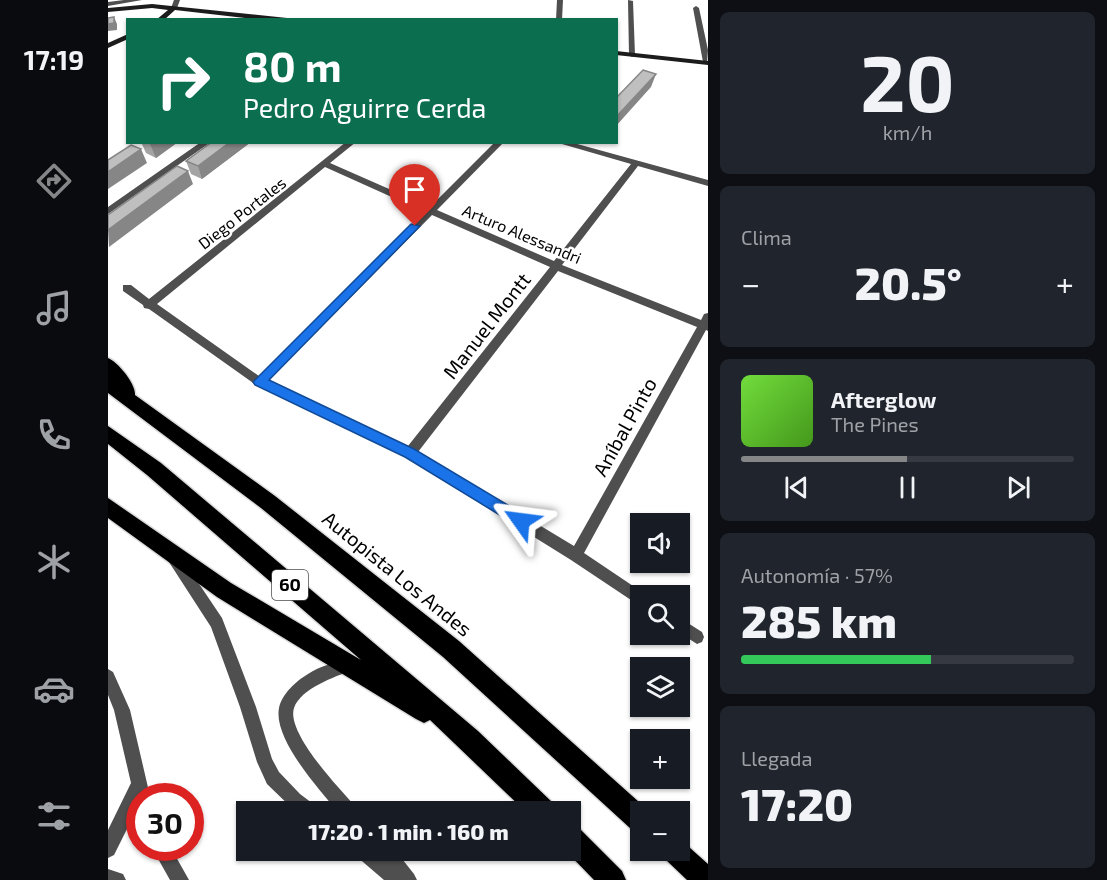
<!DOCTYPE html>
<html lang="es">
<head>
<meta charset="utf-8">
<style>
  :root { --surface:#171b24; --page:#20242c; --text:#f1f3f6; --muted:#9ea1a6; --line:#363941; --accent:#858687 }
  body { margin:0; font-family:"Exo 2",sans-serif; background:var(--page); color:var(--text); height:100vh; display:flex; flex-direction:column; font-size:22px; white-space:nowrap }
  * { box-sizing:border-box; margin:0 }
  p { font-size:20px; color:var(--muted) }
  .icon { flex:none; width:33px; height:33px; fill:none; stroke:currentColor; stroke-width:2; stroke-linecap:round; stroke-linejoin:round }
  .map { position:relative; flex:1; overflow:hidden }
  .sheet { display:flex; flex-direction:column; gap:12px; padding:12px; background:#0d0f14; width:399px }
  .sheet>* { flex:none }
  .top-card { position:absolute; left:18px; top:18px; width:492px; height:126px; border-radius:0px; box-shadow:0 2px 4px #0004; background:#0b6e4f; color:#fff; overflow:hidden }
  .controls { position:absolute; left:522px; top:513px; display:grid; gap:12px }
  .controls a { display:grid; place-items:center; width:60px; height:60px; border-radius:0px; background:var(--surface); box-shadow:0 2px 4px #0004; font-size:30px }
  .speed { position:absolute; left:18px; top:783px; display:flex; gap:12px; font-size:30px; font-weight:700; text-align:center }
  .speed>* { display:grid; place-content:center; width:78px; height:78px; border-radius:50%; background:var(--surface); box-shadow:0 2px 4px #0004; line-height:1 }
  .speed .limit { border:9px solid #d22; background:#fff; color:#111 }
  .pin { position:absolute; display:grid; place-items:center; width:51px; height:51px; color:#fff; margin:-62px -26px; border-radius:50% 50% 50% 0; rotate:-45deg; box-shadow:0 0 6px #0007 }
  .pin .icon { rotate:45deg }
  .me { position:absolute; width:66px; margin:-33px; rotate:301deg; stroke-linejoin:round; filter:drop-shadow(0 0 4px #0008) }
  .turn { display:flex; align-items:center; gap:21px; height:126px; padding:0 18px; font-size:27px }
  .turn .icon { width:78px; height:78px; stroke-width:2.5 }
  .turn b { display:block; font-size:42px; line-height:51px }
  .big { font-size:45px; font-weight:800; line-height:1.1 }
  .sheet .tile { flex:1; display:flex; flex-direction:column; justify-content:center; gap:9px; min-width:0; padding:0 21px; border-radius:9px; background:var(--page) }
  .sheet .dial { align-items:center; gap:0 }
  .dial b { font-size:78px; line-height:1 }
  .song { display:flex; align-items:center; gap:18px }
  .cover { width:72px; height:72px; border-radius:9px; background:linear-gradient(135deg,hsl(100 70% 55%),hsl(100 70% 35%)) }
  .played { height:6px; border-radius:3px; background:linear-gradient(90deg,var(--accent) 50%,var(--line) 50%) }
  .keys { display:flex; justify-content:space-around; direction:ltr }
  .heat { display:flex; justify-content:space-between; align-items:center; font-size:33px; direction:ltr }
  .charge { height:9px; border-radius:4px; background:linear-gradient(90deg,#34c759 57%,var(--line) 0) }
  .trip { position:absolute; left:128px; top:801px; width:345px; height:60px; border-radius:0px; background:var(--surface); box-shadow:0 2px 4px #0004; font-weight:800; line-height:60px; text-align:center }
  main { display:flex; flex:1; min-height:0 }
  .tabs { display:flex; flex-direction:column; width:108px; justify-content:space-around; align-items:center; background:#090b0e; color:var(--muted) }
  .tabs .icon { width:42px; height:42px }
  .tabs .selected { color:var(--accent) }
  .tabs b { font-size:27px; color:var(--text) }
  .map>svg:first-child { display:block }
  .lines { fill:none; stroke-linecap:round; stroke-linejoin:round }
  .highway-casing { stroke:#dbdbdb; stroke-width:3 }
  .lane { fill:#4f4f4f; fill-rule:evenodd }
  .street { fill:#4f4f4f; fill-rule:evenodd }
  .secondary { fill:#1c1c1c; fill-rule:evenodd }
  .highway { fill:#000; fill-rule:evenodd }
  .wall { fill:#a4a4a4 }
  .shaded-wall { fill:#868686 }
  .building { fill:#bfbfbf; stroke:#868686; stroke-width:1.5 }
  .route { fill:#1a73e8; stroke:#114b97; stroke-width:1.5 }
  .labels { text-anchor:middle; stroke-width:5; stroke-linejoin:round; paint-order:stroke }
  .far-street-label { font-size:16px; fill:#000; stroke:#fff }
  .shield { fill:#fff; stroke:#4c4c4c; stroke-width:1.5 }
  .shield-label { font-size:18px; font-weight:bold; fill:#000 }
  .street-label { font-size:20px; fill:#000; stroke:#fff }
</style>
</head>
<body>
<main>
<nav class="tabs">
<b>17:19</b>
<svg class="icon selected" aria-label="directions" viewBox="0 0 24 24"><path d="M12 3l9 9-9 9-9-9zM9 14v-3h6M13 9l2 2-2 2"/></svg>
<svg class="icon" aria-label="music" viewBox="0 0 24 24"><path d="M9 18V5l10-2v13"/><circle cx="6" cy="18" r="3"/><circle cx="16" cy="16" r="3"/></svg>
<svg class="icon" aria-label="phone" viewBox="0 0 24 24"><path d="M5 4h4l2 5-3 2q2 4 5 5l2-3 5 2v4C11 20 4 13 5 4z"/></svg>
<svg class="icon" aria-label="climate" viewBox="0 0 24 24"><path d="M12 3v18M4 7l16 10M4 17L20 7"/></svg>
<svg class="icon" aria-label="car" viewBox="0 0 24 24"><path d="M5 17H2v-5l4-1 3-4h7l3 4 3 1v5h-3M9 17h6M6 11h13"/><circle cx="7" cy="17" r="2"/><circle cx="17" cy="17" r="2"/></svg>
<svg class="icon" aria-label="filters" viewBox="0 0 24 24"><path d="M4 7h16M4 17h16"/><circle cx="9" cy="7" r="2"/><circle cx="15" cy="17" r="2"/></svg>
</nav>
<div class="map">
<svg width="600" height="880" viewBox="0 0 600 880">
  <rect width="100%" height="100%" fill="#fff"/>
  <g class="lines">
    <!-- highway casing -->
    <g class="highway-casing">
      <path id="highway" d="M 0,358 C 10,362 28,384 27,395 L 167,496 L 351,641 L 541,811 L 532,812 L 532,833 L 523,829 L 335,657 L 153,508 L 0,393 Z
        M 0,426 L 53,463 L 370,731 L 445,803 L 448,812 L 418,812 L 322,720 L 316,723 L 308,719 L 109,597 L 0,518 L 0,498 L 123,583 L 253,660 L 39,475 L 0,444 Z
        M 462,824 L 471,828 L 514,871 L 518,880 L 486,880 L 457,850 L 462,850 Z
        M 572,839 L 600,864 L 600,880 L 579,880 L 557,859 L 553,850 L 572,850 Z"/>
    </g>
    <!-- lane -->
    <path class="lane" d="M 0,669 L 5,672 L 22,710 L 42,796 L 32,796 L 32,803 L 6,855 L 0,858 L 0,830 L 23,783 L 6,710 L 0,695 Z
      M 44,848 L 63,848 L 81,880 L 62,880 Z
      M 0,869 L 15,874 L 18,880 L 0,880 Z"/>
    <!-- street -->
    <path class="street" d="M 16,0 L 34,0 L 0,6 L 0,2 Z
      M 66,0 L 72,0 L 69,8 L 66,10 L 63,8 Z
      M 449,0 L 455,0 L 454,20 L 448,20 Z
      M 520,0 L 525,1 L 527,55 L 524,57 L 521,55 Z
      M 588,6 L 591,8 L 600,50 L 599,64 L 595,62 L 585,8 Z
      M 93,142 L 103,142 L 0,214 L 0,207 Z
      M 238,142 L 248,142 L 222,163 L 322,207 L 387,142 L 396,142 L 329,210 L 446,261 L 523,164 L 447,142 L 462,142 L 600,180 L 600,186 L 530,166 L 454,265 L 593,320 L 596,314 L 600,313 L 600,331 L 598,330 L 476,553 L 537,594 L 538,596 L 532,596 L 532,606 L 463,560 L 298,457 L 148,385 L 41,309 L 36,308 L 35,305 L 15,291 L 15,285 L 23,285 L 41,299 ZM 217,167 L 317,212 L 151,376 L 49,304 ZM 324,215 L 442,267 L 300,446 L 160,381 ZM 450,271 L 589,327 L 466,546 L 310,452 Z
      M 66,552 L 71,554 L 114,618 L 148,707 L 164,759 L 171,772 L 192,794 L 208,806 L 210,812 L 188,812 L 159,784 L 149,762 L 132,707 L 103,627 L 59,559 L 61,554 Z
      M 572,618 L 594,632 L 596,637 L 594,642 L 589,644 L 572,633 Z
      M 239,658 L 244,660 L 246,665 L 244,670 C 227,677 193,688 186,708 C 178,733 231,788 247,806 L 249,812 L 230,812 C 211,789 165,739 171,708 C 174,694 188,681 200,674 C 212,666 226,663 239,658 Z
      M 246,850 L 287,850 L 306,874 L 309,880 L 276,880 L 248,856 Z"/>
    <!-- secondary -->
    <path class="secondary" d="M 44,4 L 179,18 L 182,20 L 155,20 L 67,10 L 56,20 L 48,20 L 60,10 L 44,8 L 0,12 L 0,8 Z
      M 20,34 L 20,39 L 0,48 L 0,43 Z
      M 508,51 L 600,61 L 600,65 L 508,55 Z"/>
    <!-- highway -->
    <use href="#highway" class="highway"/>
  </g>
  <!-- wall -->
  <path class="wall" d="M 33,142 L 70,142 L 48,158 L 38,153 Z
    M 104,142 L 143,142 L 94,179 L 83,174 L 78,161 Z"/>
  <!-- shaded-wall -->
  <path class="shaded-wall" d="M 6,17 L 9,24 L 9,30 L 0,31 L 0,24 Z
    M 548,74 L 543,87 L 508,126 L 508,117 Z
    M 45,142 L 70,142 L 48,158 L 42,144 Z
    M 122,142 L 143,142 L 94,179 L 90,166 Z
    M 33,149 L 39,163 L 0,189 L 0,172 Z
    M 80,171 L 85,184 L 1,247 L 0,230 Z"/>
  <!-- building -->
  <path class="building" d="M 6,17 L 6,23 L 0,24 L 0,18 Z
    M 535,70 L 548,74 L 508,117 L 508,98 Z
    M 104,142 L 122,142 L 90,166 L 78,161 Z
    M 23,145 L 33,149 L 0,172 L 0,160 Z
    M 69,166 L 80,171 L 0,230 L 0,215 Z"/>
  <!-- route -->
  <path class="route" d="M 303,224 L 312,226 L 161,380 L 306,449 L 418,516 L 420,521 L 418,526 L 413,528 L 297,457 L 147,385 L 145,382 Z"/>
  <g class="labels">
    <!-- far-street labels -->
    <g class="far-street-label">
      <text transform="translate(134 213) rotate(-38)" y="6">Diego Portales</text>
      <text transform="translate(414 234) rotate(23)" y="6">Arturo Alessandri</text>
    </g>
    <!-- shield labels -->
    <rect class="shield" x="164" y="570" width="36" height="30" rx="4.5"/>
    <g class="shield-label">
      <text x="182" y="591">60</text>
    </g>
    <!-- street labels -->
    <g class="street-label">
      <text transform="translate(379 326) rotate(-52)" y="7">Manuel Montt</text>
      <text transform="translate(517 427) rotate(-61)" y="7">Aníbal Pinto</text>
      <text transform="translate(289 574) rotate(39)" y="7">Autopista Los Andes</text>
    </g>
  </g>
</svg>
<div class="controls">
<a><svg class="icon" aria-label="sound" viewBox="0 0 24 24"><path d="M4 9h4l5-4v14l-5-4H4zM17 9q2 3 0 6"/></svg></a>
<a><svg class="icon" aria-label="search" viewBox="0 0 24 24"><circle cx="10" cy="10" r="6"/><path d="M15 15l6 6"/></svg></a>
<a><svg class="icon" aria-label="layers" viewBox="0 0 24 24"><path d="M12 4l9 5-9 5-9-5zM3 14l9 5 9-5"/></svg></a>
<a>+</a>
<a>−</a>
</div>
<div class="speed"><div class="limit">30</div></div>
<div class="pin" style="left:307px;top:226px;background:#d93025"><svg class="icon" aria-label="arrive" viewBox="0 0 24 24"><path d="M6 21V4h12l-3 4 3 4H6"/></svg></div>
<svg class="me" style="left:413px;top:521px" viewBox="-20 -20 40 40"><path d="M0-17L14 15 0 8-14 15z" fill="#1a73e8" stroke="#fff" stroke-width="4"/></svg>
<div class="trip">17:20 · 1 min · 160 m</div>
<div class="top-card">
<div class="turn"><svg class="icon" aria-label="right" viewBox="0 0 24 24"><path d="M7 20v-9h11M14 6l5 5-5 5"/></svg><div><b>80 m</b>Pedro Aguirre Cerda</div></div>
</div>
</div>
<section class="sheet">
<div class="tile dial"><b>20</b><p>km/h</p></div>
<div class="tile"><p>Clima</p>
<div class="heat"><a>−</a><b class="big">20.5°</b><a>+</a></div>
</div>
<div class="tile">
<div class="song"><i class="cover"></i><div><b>Afterglow</b><p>The Pines</p></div></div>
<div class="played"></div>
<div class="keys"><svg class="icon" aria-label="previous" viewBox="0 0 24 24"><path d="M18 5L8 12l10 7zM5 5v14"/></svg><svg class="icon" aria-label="pause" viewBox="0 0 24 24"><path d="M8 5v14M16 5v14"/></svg><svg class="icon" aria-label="next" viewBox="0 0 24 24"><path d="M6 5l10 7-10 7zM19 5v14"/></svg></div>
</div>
<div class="tile"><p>Autonomía · 57%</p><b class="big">285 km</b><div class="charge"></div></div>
<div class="tile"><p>Llegada</p><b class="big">17:20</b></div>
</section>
</main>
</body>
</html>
